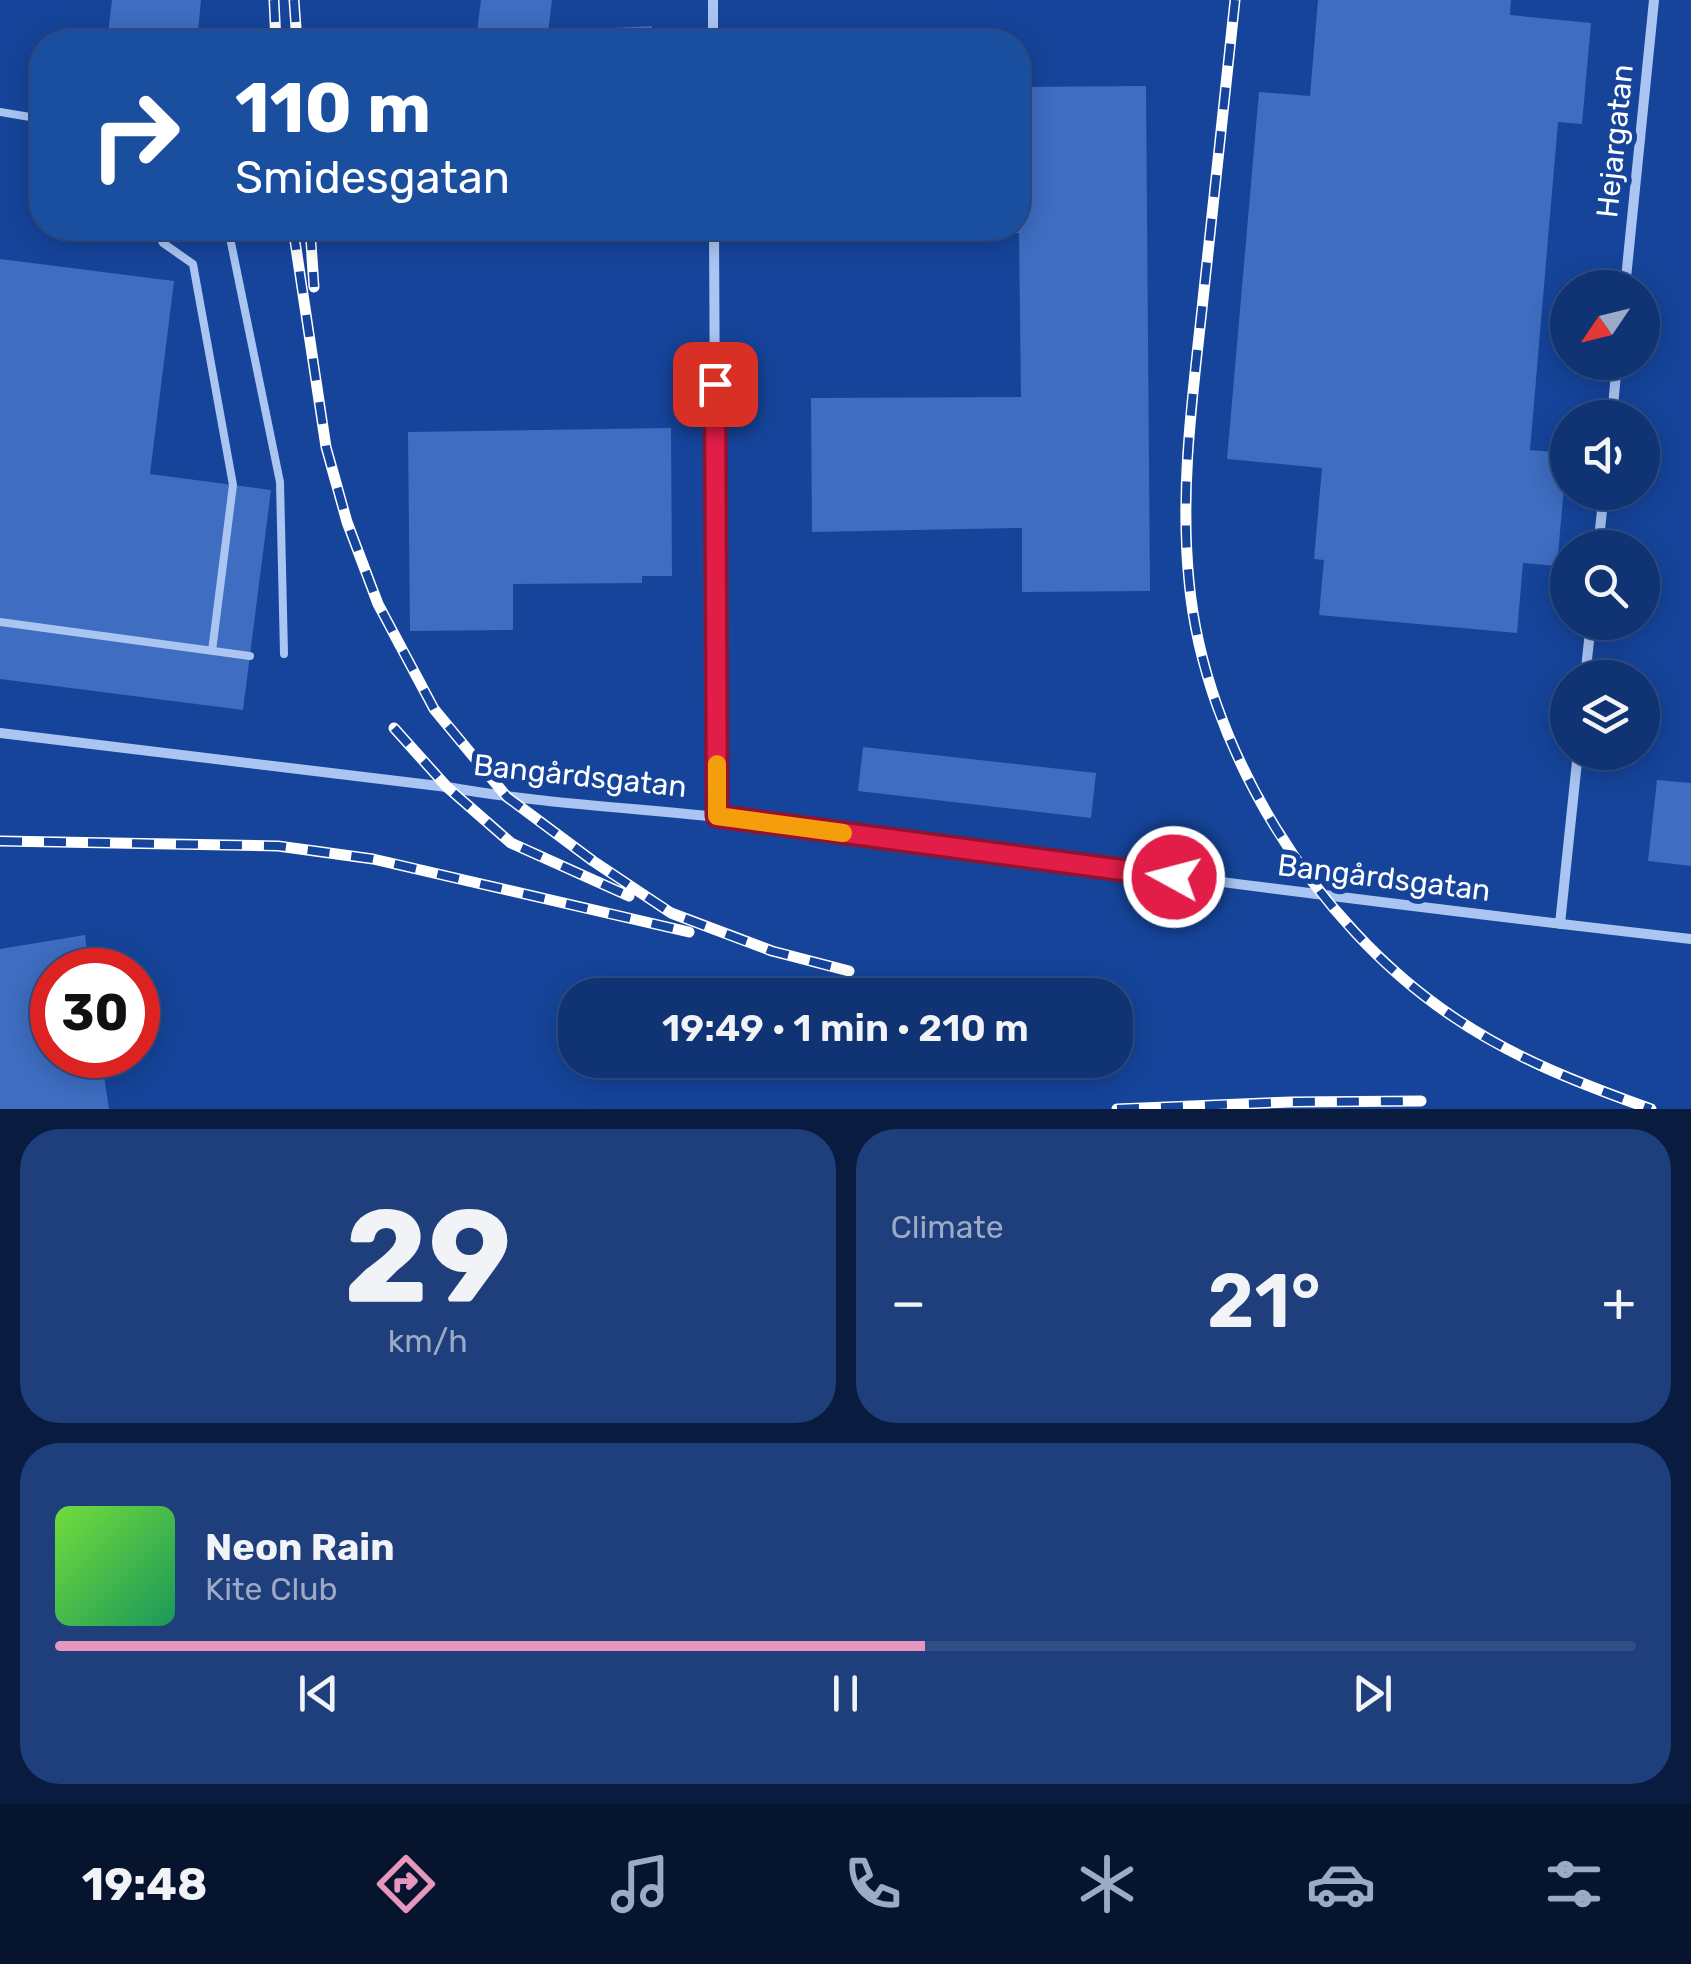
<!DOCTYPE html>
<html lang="en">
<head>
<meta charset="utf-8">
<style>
  :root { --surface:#103374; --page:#1e3f7c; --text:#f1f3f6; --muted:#9caac5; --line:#304e86; --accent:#e797bd }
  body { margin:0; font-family:Rubik,sans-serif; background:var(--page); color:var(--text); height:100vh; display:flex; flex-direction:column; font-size:38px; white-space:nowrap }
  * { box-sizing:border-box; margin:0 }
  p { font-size:32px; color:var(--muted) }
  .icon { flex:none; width:55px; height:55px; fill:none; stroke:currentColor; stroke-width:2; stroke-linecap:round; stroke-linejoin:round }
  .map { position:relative; height:1109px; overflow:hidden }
  .panel { display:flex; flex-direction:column; gap:20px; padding:20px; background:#091c40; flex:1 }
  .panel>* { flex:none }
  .hud { position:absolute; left:30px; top:30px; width:1000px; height:210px; border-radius:40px; box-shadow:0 5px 25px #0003,0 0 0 2px var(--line); background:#1a4fa0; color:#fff; overflow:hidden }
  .needle { width:65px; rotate:235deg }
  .tools { position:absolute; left:1550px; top:270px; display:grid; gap:20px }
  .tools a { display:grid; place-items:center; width:110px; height:110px; border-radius:50%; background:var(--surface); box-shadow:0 5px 25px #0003,0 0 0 2px var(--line); font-size:50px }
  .speed { position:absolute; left:30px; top:948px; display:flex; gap:20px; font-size:50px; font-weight:700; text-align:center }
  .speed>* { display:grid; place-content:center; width:130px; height:130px; border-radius:50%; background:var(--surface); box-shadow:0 5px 25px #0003,0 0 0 2px var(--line); line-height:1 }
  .speed .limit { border:15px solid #d22; background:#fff; color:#111 }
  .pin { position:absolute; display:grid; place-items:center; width:85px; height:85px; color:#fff; margin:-42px; border-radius:20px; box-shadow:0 5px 15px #0006 }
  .me { position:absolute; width:110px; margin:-55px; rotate:277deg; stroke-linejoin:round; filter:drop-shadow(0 0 8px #0008) }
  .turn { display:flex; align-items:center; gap:35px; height:210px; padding:0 40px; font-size:45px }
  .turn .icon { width:130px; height:130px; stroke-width:2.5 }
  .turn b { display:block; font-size:70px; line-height:85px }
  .big { font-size:75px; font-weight:600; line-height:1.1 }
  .panel .card { flex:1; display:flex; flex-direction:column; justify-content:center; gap:15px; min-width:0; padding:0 35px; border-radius:40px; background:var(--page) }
  .panel .dial { align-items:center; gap:0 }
  .dial b { font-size:130px; line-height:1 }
  .song { display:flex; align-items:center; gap:30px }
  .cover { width:120px; height:120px; border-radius:15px; background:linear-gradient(135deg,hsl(100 70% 55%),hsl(150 70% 35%)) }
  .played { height:10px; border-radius:5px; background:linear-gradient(90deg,var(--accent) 55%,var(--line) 55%) }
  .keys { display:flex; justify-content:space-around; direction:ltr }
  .heat { display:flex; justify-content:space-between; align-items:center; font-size:55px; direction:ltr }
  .panel .tiles { flex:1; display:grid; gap:20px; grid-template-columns:1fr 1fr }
  .card:last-child { grid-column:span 2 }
  .trip { position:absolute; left:558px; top:978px; width:575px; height:100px; border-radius:40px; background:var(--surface); box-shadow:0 5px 25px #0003,0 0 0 2px var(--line); font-weight:600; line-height:100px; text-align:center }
  .tabs { display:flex; height:160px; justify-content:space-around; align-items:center; background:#06142e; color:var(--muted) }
  .tabs .icon { width:70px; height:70px }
  .tabs .active { color:var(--accent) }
  .tabs b { font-size:45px; color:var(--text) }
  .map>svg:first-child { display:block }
  .building { fill:#3e6dc1 }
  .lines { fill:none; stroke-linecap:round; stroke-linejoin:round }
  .lane { stroke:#aac5f2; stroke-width:8 }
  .street { stroke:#aac5f2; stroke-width:10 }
  .rail-casing { stroke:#fff; stroke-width:11 }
  .rail { stroke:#15449a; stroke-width:8; stroke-dasharray:22; stroke-linecap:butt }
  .route-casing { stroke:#92132f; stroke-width:25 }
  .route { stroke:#e11d48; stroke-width:18 }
  .slow { stroke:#f59e0b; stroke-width:18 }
  .labels { text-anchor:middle; stroke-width:10; stroke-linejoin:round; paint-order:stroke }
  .street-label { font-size:30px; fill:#fff; stroke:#15449a }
</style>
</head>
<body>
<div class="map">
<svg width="1691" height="1109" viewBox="0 0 1691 1109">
  <rect width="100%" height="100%" fill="#15449a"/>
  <!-- building -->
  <path class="building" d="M 112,0 L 201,0 L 197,42 L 107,42 Z
    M 481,0 L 552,0 L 547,41 L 477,32 Z
    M 1318,0 L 1511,0 L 1510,15 L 1591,23 L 1582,124 L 1558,122 L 1530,450 L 1567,453 L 1557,566 L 1523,563 L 1517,633 L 1319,615 L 1324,560 L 1314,559 L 1322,468 L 1227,459 L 1259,92 L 1310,96 Z
    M 652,26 L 652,42 L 613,42 L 612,28 Z
    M 1146,86 L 1150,591 L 1022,592 L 1022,528 L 812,532 L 811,398 L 1021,397 L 1019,233 L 843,234 L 843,228 L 1018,228 L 1018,87 Z
    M 0,259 L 174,281 L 150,474 L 271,490 L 243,710 L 0,679 Z
    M 671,428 L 672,576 L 642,576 L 642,583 L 513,584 L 513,630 L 410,631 L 408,432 Z
    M 863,747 L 1096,773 L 1091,818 L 858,791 Z
    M 1657,780 L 1691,783 L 1691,866 L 1648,861 Z
    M 85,935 L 89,970 L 52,970 L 52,1055 L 101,1055 L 109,1109 L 0,1109 L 0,949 Z"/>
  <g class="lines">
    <!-- lane -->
    <path class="lane" d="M 0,112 L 42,119
      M 156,228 L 163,243 L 193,264 L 233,485 L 212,651
      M 228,228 L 280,482 L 284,654
      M 0,622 L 250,656"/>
    <!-- street -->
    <path class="street" d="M 713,0 L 713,42
      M 714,228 L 717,816
      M 1625,288 L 1654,0
      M 1612,418 L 1617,362
      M 1598,548 L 1604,492
      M 1585,678 L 1591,622
      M 0,733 L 447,787 C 554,806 662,809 770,823 C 1077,864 1383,904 1691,939
      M 1560,924 L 1578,752"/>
    <!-- rail casing -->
    <g class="rail-casing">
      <path id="rail" d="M 274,0 L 276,42
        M 294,0 L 297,42
        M 1235,0 C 1224,103 1213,206 1202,309 C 1192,400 1180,490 1189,581 C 1204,747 1315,924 1452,1016 C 1513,1058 1581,1084 1651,1109
        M 293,228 L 326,447 L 347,522 L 378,604 L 434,709 L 507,797 L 593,861 L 671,913 L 772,951 L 849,971
        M 310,228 L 314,287
        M 394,728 L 447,787 L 511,843 L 629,896
        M 0,841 L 278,846 L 373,859 L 689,932
        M 1117,1109 L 1291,1102 L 1421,1101"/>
    </g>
    <!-- rail -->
    <use href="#rail" class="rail"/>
  </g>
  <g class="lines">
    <!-- route casing -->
    <g class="route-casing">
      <path id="route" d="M 715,384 L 717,816 L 1174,877"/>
    </g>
    <!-- route -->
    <use href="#route" class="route"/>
    <!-- slow -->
    <path class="slow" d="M 717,764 L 717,816 L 843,833"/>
  </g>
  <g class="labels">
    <!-- street labels -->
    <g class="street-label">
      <text transform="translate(1615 141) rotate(-84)" y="10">Hejargatan</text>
      <text transform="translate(580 776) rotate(6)" y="10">Bangårdsgatan</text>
      <text transform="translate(1384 878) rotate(7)" y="10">Bangårdsgatan</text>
    </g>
  </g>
</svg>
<div class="tools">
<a><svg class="needle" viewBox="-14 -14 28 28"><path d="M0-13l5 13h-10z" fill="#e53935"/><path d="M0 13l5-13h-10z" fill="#9caac5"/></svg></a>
<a><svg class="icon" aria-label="sound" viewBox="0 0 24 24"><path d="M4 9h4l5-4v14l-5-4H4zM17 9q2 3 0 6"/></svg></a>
<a><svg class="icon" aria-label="search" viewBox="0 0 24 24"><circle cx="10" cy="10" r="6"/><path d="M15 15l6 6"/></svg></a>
<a><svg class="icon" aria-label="layers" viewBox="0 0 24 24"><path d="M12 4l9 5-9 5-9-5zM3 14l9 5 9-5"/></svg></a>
</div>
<div class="speed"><div class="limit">30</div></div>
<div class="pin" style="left:715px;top:384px;background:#d93025"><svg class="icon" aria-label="arrive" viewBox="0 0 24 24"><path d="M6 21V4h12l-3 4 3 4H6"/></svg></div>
<svg class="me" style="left:1174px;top:877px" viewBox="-20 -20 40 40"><circle r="17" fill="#e11d48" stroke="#fff" stroke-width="3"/><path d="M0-11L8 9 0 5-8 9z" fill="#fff"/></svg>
<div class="trip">19:49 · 1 min · 210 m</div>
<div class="hud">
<div class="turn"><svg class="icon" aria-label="right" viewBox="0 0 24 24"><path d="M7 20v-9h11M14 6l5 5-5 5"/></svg><div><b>110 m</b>Smidesgatan</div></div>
</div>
</div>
<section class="panel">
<div class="tiles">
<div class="card dial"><b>29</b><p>km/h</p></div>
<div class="card"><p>Climate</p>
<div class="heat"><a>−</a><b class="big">21°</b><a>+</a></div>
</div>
<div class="card">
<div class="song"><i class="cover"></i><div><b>Neon Rain</b><p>Kite Club</p></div></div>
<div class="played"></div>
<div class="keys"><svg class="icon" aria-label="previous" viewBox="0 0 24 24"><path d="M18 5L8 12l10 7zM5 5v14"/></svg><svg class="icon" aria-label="pause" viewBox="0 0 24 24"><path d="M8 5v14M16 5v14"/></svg><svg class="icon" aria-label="next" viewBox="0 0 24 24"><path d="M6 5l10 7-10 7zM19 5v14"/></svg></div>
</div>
</div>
</section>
<nav class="tabs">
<b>19:48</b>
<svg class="icon active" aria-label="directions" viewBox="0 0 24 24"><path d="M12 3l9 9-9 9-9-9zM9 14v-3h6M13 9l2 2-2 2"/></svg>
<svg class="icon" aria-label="music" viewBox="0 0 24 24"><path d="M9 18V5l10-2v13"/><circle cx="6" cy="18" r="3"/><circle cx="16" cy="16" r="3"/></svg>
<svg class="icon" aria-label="phone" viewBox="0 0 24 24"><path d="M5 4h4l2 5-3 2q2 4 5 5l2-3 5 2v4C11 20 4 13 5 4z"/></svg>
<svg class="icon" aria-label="climate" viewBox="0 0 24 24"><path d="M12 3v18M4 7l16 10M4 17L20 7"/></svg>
<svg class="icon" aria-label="car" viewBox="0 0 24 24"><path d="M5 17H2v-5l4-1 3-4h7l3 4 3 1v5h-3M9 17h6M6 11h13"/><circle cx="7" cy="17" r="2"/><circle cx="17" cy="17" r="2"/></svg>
<svg class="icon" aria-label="filters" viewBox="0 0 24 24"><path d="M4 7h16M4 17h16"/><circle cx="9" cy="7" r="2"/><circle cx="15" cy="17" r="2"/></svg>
</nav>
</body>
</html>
